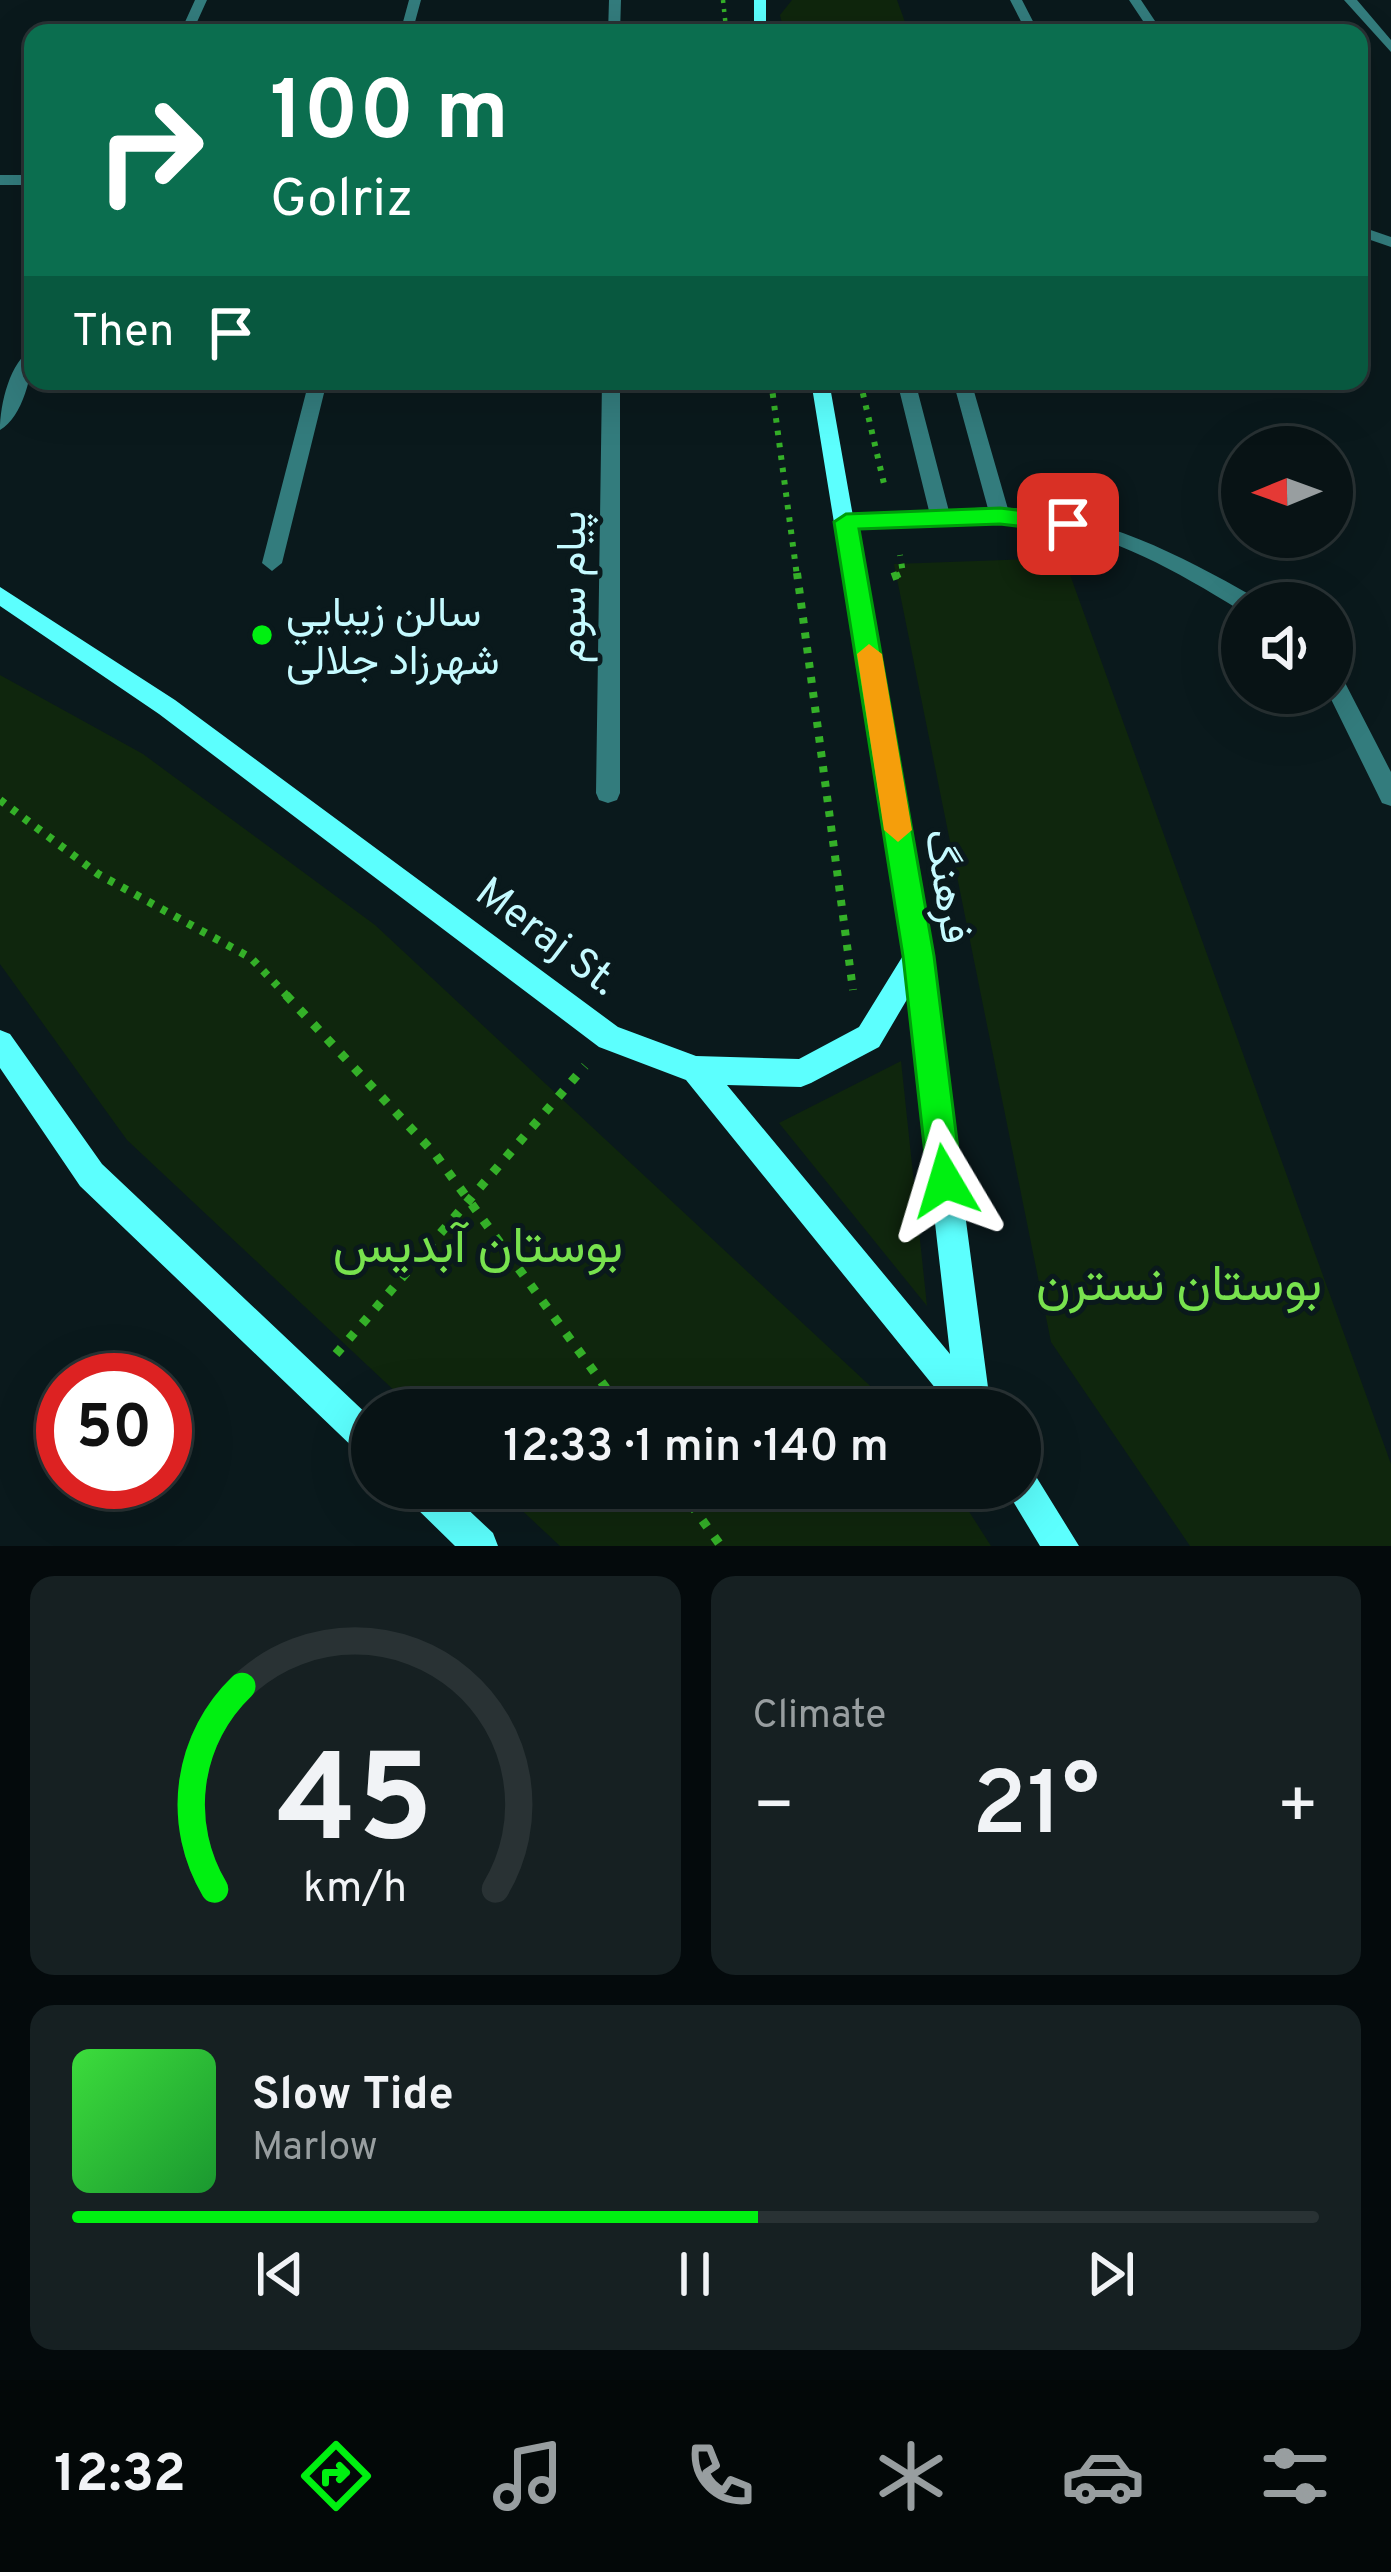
<!DOCTYPE html>
<html lang="en">
<head>
<meta charset="utf-8">
<style>
  :root { --surface:#081315; --page:#162022; --text:#f1f3f6; --muted:#989ea0; --line:#293234; --accent:#00f011 }
  body { margin:0; font-family:Overpass,Vazirmatn,sans-serif; background:var(--page); color:var(--text); height:100vh; display:flex; flex-direction:column; font-size:45px; white-space:nowrap }
  * { box-sizing:border-box; margin:0 }
  p { font-size:39px; color:var(--muted) }
  .icon { flex:none; width:66px; height:66px; fill:none; stroke:currentColor; stroke-width:2; stroke-linecap:round; stroke-linejoin:round }
  .map { position:relative; height:1546px; overflow:hidden }
  .panel { display:flex; flex-direction:column; gap:30px; padding:30px; background:#040a0c; flex:1 }
  .panel>* { flex:none }
  .hud { position:absolute; left:24px; top:24px; width:1344px; height:366px; border-radius:24px; box-shadow:0 12px 48px #0002,0 0 0 3px var(--line); background:#0b6e4f; color:#fff; overflow:hidden }
  .needle { width:78px; rotate:269deg }
  .controls { position:absolute; left:1221px; top:426px; display:grid; gap:24px }
  .controls a { display:grid; place-items:center; width:132px; height:132px; border-radius:50%; background:var(--surface); box-shadow:0 12px 48px #0002,0 0 0 3px var(--line); font-size:60px }
  .speed { position:absolute; left:36px; top:1353px; display:flex; gap:24px; font-size:60px; font-weight:700; text-align:center }
  .speed>* { display:grid; place-content:center; width:156px; height:156px; border-radius:50%; background:var(--surface); box-shadow:0 12px 48px #0002,0 0 0 3px var(--line); line-height:1 }
  .speed .limit { border:18px solid #d22; background:#fff; color:#111 }
  .pin { position:absolute; display:grid; place-items:center; width:102px; height:102px; color:#fff; margin:-51px; border-radius:24px; box-shadow:0 6px 18px #0006 }
  .me { position:absolute; width:132px; margin:-66px; rotate:353deg; stroke-linejoin:round; filter:drop-shadow(0 0 9px #0008) }
  .turn { display:flex; align-items:center; gap:42px; height:252px; padding:0 48px; font-size:54px }
  .turn .icon { width:156px; height:156px; stroke-width:2.5 }
  .turn b { display:block; font-size:84px; line-height:102px }
  .then { display:flex; align-items:center; height:114px; padding:0 48px; background:#0003; gap:24px; font-size:45px }
  .big { font-size:90px; font-weight:600; line-height:1.1 }
  .panel .tile { flex:1; display:flex; flex-direction:column; justify-content:center; gap:18px; min-width:0; padding:0 42px; border-radius:24px; background:var(--page) }
  .panel .dial { align-items:center; gap:0 }
  .dial svg { height:312px; overflow:visible; fill:none; stroke:var(--line); stroke-width:7; stroke-linecap:round; text-anchor:middle }
  .dial text { fill:var(--text); stroke:none }
  .song { display:flex; align-items:center; gap:36px }
  .cover { width:144px; height:144px; border-radius:18px; background:linear-gradient(135deg,hsl(120 70% 55%),hsl(130 70% 35%)) }
  .played { height:12px; border-radius:6px; background:linear-gradient(90deg,var(--accent) 55%,var(--line) 55%) }
  .keys { display:flex; justify-content:space-around; direction:ltr }
  .heat { display:flex; justify-content:space-between; align-items:center; font-size:66px; direction:ltr }
  .panel .tiles { flex:1; display:grid; gap:30px; grid-template-columns:1fr 1fr }
  .tile:last-child { grid-column:span 2 }
  .trip { position:absolute; left:351px; top:1389px; width:690px; height:120px; border-radius:60px; background:var(--surface); box-shadow:0 12px 48px #0002,0 0 0 3px var(--line); font-weight:600; line-height:120px; text-align:center }
  .menu { display:flex; height:192px; justify-content:space-around; align-items:center; background:#030808; color:var(--muted) }
  .menu .icon { width:84px; height:84px }
  .menu .selected { color:var(--accent) }
  .menu b { font-size:54px; color:var(--text) }
  .map>svg:first-child { display:block }
  .green { fill:#0f260d }
  .lines { fill:none; stroke-linecap:round; stroke-linejoin:round }
  .path-far3 { stroke:#34b028; stroke-width:4.5; stroke-dasharray:3 6; stroke-linecap:butt }
  .path-far2 { stroke:#34b028; stroke-width:6; stroke-dasharray:4.5 8; stroke-linecap:butt }
  .path-far1 { stroke:#34b028; stroke-width:8; stroke-dasharray:6 9; stroke-linecap:butt }
  .path { stroke:#34b028; stroke-width:9; stroke-dasharray:8 12; stroke-linecap:butt }
  .service { fill:#337c7d; fill-rule:evenodd }
  .minor { fill:#337c7d; fill-rule:evenodd }
  .secondary { fill:#5cfffe; fill-rule:evenodd }
  .route { fill:#00f011; stroke:#009c0b; stroke-width:3 }
  .slow { fill:#f59e0b }
  .poi-dot { fill:#00f011; stroke:#0a191c; stroke-width:4.5 }
  .labels { text-anchor:middle; stroke-width:10; stroke-linejoin:round; paint-order:stroke }
  .street-label { font-size:42px; fill:#c5faff; stroke:#0a191c }
  .poi-label { font-size:42px; fill:#c5faff; stroke:#0a191c; text-anchor:start }
  .near-park-label { font-size:51px; fill:#78e24e; stroke:#0a191c }
</style>
</head>
<body>
<div class="map">
<svg width="1391" height="1546" viewBox="0 0 1391 1546">
  <rect width="100%" height="100%" fill="#0a191c"/>
  <!-- green -->
  <path class="green" d="M 792,0 L 897,0 L 909,33 L 784,33 L 780,15 Z
    M 1064,558 L 1391,1464 L 1391,1546 L 1190,1546 L 1051,1342 L 894,564 Z
    M 0,675 L 143,754 L 375,925 L 896,1410 L 415,1410 L 127,1140 L 0,964 Z
    M 901,1061 L 927,1306 L 779,1123 Z
    M 498,1488 L 954,1488 L 991,1546 L 560,1546 Z"/>
  <g class="lines">
    <!-- path-far3 -->
    <path class="path-far3" d="M 723,0 L 726,28"/>
    <!-- path-far2 -->
    <path class="path-far2" d="M 771,381 L 797,576
      M 860,381 L 885,488
      M 896,576 L 903,573 L 900,555"/>
    <!-- path-far1 -->
    <path class="path-far1" d="M 797,573 L 853,990
      M 892,577 L 903,573
      M 0,800 L 98,874 L 251,958 L 289,998"/>
    <!-- path -->
    <path class="path" d="M 286,995 L 435,1154 L 622,1410
      M 336,1354 L 585,1066
      M 679,1488 L 721,1546"/>
    <!-- service -->
    <path class="service" d="M 897,381 L 915,381 L 951,519 L 948,524 L 941,526 L 931,519 Z
      M 953,381 L 971,381 L 1010,516 L 1007,521 L 993,521 L 990,516 Z"/>
    <!-- minor -->
    <path class="minor" d="M 195,0 L 207,0 L 192,33 L 180,33 Z
      M 409,0 L 421,0 L 412,33 L 400,33 Z
      M 609,0 L 621,0 L 620,33 L 608,33 Z
      M 1010,0 L 1022,0 L 1039,33 L 1027,33 Z
      M 1129,0 L 1141,0 L 1163,33 L 1151,33 Z
      M 1344,0 L 1357,0 L 1391,40 L 1391,52 Z
      M 0,175 L 33,175 L 33,185 L 0,185 Z
      M 1359,226 L 1391,237 L 1391,247 L 1359,236 Z
      M 33,348 C 33,373 23,417 0,430 C 0,404 10,361 33,348 Z
      M 309,381 L 327,381 L 282,563 L 272,571 L 262,563 Z
      M 602,381 L 620,381 L 620,793 L 617,800 L 608,803 L 599,800 L 596,793 Z
      M 993,507 C 1089,509 1172,550 1254,597 L 1257,603 L 1242,603 L 1242,610 L 1238,609 C 1178,572 1113,535 1042,524 C 978,515 911,528 846,529 L 836,522 L 846,515 Z
      M 1332,670 L 1340,673 L 1391,772 L 1391,806 L 1382,803 L 1328,693 L 1332,693 Z"/>
    <!-- secondary -->
    <path class="secondary" d="M 754,0 L 766,0 L 766,33 L 754,33 Z
      M 811,381 L 829,381 L 931,956 L 991,1410 L 953,1410 L 686,1080 L 599,1047 L 159,714 L 0,606 L 0,587 L 175,700 L 618,1027 L 696,1056 L 799,1059 L 859,1027 L 904,954 ZM 909,996 L 950,1354 L 727,1085 L 801,1087 L 811,1083 L 879,1047 Z
      M 0,1030 L 10,1034 L 102,1164 L 372,1419 L 372,1459 L 360,1454 L 80,1186 L 0,1068 Z
      M 1020,1465 L 1032,1470 L 1079,1546 L 1040,1546 L 1005,1488 L 1020,1488 Z
      M 403,1488 L 445,1488 L 493,1533 L 498,1546 L 455,1546 L 408,1500 Z"/>
  </g>
  <!-- route -->
  <path class="route" d="M 1000,508 L 1068,516 L 1079,524 L 1068,532 L 1000,524 L 859,529 L 934,956 L 962,1181 L 957,1194 L 945,1199 L 933,1194 L 928,1181 L 903,956 L 834,522 L 846,514 Z"/>
  <!-- slow -->
  <path class="slow" d="M 869,644 L 882,654 L 912,830 L 898,842 L 884,830 L 857,654 Z"/>
  <!-- markers -->
  <circle class="poi-dot" cx="262" cy="635" r="12"/>
  <g class="labels">
    <!-- street labels -->
    <g class="street-label">
      <text transform="translate(570 587) rotate(-90)" y="15">پیام سوم</text>
      <text transform="translate(949 886) rotate(81)" y="15">فرهنگ</text>
      <text transform="translate(548 935) rotate(37)" y="15">Meraj St.</text>
    </g>
    <!-- poi labels -->
    <g class="poi-label">
      <text x="286" y="626">سالن زيبايي<tspan x="286" dy="48">شهرزاد جلالى</tspan></text>
    </g>
    <!-- near-park labels -->
    <g class="near-park-label">
      <text x="478" y="1262">بوستان آبدیس</text>
      <text x="1179" y="1300">بوستان نسترن</text>
    </g>
  </g>
</svg>
<div class="controls">
<a><svg class="needle" viewBox="-14 -14 28 28"><path d="M0-13l5 13h-10z" fill="#e53935"/><path d="M0 13l5-13h-10z" fill="#989ea0"/></svg></a>
<a><svg class="icon" aria-label="sound" viewBox="0 0 24 24"><path d="M4 9h4l5-4v14l-5-4H4zM17 9q2 3 0 6"/></svg></a>
</div>
<div class="speed"><div class="limit">50</div></div>
<div class="pin" style="left:1068px;top:524px;background:#d93025"><svg class="icon" aria-label="arrive" viewBox="0 0 24 24"><path d="M6 21V4h12l-3 4 3 4H6"/></svg></div>
<svg class="me" style="left:945px;top:1181px" viewBox="-20 -20 40 40"><path d="M0-17L14 15 0 8-14 15z" fill="#00f011" stroke="#fff" stroke-width="4"/></svg>
<div class="trip">12:33 · 1 min · 140 m</div>
<div class="hud">
<div class="turn"><svg class="icon" aria-label="right" viewBox="0 0 24 24"><path d="M7 20v-9h11M14 6l5 5-5 5"/></svg><div><b>100 m</b>Golriz</div></div>
<div class="then">Then<svg class="icon" aria-label="arrive" viewBox="0 0 24 24"><path d="M6 21V4h12l-3 4 3 4H6"/></svg></div>
</div>
</div>
<section class="panel">
<div class="tiles">
<div class="tile dial"><svg viewBox="0 0 100 80">
<path d="M14 69A42 42 0 1 1 86 69"/>
<path d="M14 69A42 42 0 0 1 21 17" stroke="#00f011"/>
<text x="50" y="56" font-size="32" font-weight="700">45</text>
<text x="50" y="72" font-size="11">km/h</text>
</svg></div>
<div class="tile"><p>Climate</p>
<div class="heat"><a>−</a><b class="big">21°</b><a>+</a></div>
</div>
<div class="tile">
<div class="song"><i class="cover"></i><div><b>Slow Tide</b><p>Marlow</p></div></div>
<div class="played"></div>
<div class="keys"><svg class="icon" aria-label="previous" viewBox="0 0 24 24"><path d="M18 5L8 12l10 7zM5 5v14"/></svg><svg class="icon" aria-label="pause" viewBox="0 0 24 24"><path d="M8 5v14M16 5v14"/></svg><svg class="icon" aria-label="next" viewBox="0 0 24 24"><path d="M6 5l10 7-10 7zM19 5v14"/></svg></div>
</div>
</div>
</section>
<nav class="menu">
<b>12:32</b>
<svg class="icon selected" aria-label="directions" viewBox="0 0 24 24"><path d="M12 3l9 9-9 9-9-9zM9 14v-3h6M13 9l2 2-2 2"/></svg>
<svg class="icon" aria-label="music" viewBox="0 0 24 24"><path d="M9 18V5l10-2v13"/><circle cx="6" cy="18" r="3"/><circle cx="16" cy="16" r="3"/></svg>
<svg class="icon" aria-label="phone" viewBox="0 0 24 24"><path d="M5 4h4l2 5-3 2q2 4 5 5l2-3 5 2v4C11 20 4 13 5 4z"/></svg>
<svg class="icon" aria-label="climate" viewBox="0 0 24 24"><path d="M12 3v18M4 7l16 10M4 17L20 7"/></svg>
<svg class="icon" aria-label="car" viewBox="0 0 24 24"><path d="M5 17H2v-5l4-1 3-4h7l3 4 3 1v5h-3M9 17h6M6 11h13"/><circle cx="7" cy="17" r="2"/><circle cx="17" cy="17" r="2"/></svg>
<svg class="icon" aria-label="filters" viewBox="0 0 24 24"><path d="M4 7h16M4 17h16"/><circle cx="9" cy="7" r="2"/><circle cx="15" cy="17" r="2"/></svg>
</nav>
</body>
</html>
